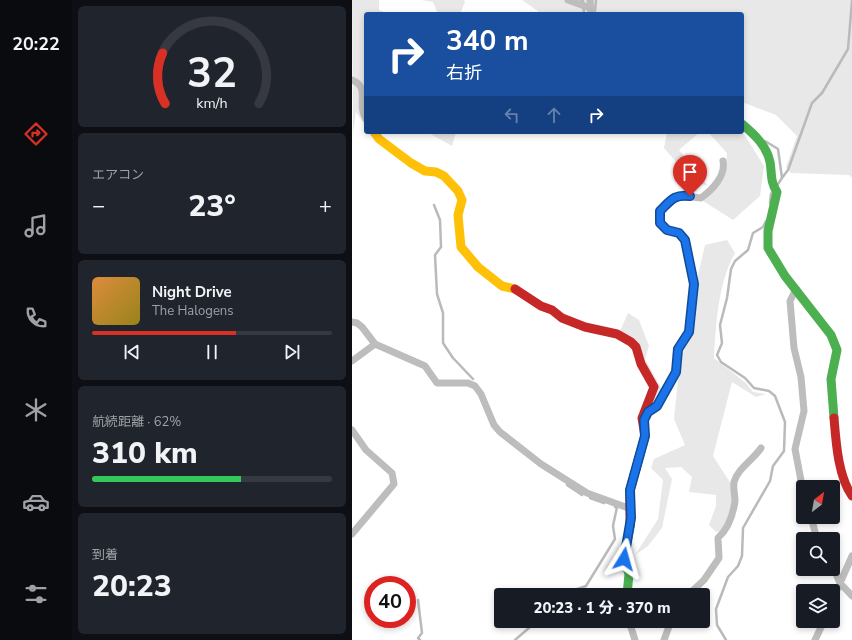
<!DOCTYPE html>
<html lang="ja">
<head>
<meta charset="utf-8">
<style>
  :root { --surface:#171b24; --page:#20242c; --text:#f1f3f6; --muted:#9ea1a6; --line:#363941; --accent:#d93025 }
  body { margin:0; font-family:"Nunito Sans","Noto Sans JP",sans-serif; background:var(--page); color:var(--text); height:100vh; display:flex; flex-direction:column; font-size:15px; white-space:nowrap }
  * { box-sizing:border-box; margin:0 }
  p { font-size:13px; color:var(--muted) }
  .icon { flex:none; width:22px; height:22px; fill:none; stroke:currentColor; stroke-width:2; stroke-linecap:round; stroke-linejoin:round }
  .map { position:relative; flex:1; overflow:hidden }
  .side { display:flex; flex-direction:column; gap:6px; padding:6px; background:#0d0f14; width:280px }
  .side>* { flex:none }
  .banner { position:absolute; left:12px; top:12px; width:380px; height:122px; border-radius:4px; box-shadow:0 2px 6px #0003; background:#1a4fa0; color:#fff; overflow:hidden }
  .needle { width:26px; rotate:31deg }
  .buttons { position:absolute; left:444px; top:480px; display:grid; gap:8px }
  .buttons a { display:grid; place-items:center; width:44px; height:44px; border-radius:4px; background:var(--surface); box-shadow:0 2px 6px #0003; font-size:20px }
  .speed { position:absolute; left:12px; top:576px; display:flex; gap:8px; font-size:20px; font-weight:700; text-align:center }
  .speed>* { display:grid; place-content:center; width:52px; height:52px; border-radius:50%; background:var(--surface); box-shadow:0 2px 6px #0003; line-height:1 }
  .speed .limit { border:6px solid #d22; background:#fff; color:#111 }
  .pin { position:absolute; display:grid; place-items:center; width:34px; height:34px; color:#fff; margin:-41px -17px; border-radius:50% 50% 50% 0; rotate:-45deg; box-shadow:0 0 4px #0007 }
  .pin .icon { rotate:45deg }
  .me { position:absolute; width:44px; margin:-22px; rotate:8deg; stroke-linejoin:round; filter:drop-shadow(0 0 3px #0008) }
  .turn { display:flex; align-items:center; gap:14px; height:84px; padding:0 16px; font-size:18px }
  .turn .icon { width:52px; height:52px; stroke-width:2.5 }
  .turn b { display:block; font-size:28px; line-height:34px }
  .lanes { display:flex; align-items:center; height:38px; padding:0 16px; background:#0003; justify-content:center; gap:20px; direction:ltr }
  .lanes .off { opacity:.35 }
  .big { font-size:30px; font-weight:800; line-height:1.1 }
  .side .card { flex:1; display:flex; flex-direction:column; justify-content:center; gap:6px; min-width:0; padding:0 14px; border-radius:6px; background:var(--page) }
  .side .dial { align-items:center; gap:0 }
  .dial svg { height:104px; overflow:visible; fill:none; stroke:var(--line); stroke-width:7; stroke-linecap:round; text-anchor:middle }
  .dial text { fill:var(--text); stroke:none }
  .song { display:flex; align-items:center; gap:12px }
  .cover { width:48px; height:48px; border-radius:6px; background:linear-gradient(135deg,hsl(30 70% 55%),hsl(50 70% 35%)) }
  .played { height:4px; border-radius:2px; background:linear-gradient(90deg,var(--accent) 60%,var(--line) 60%) }
  .keys { display:flex; justify-content:space-around; direction:ltr }
  .heat { display:flex; justify-content:space-between; align-items:center; font-size:22px; direction:ltr }
  .charge { height:6px; border-radius:3px; background:linear-gradient(90deg,#34c759 62%,var(--line) 0) }
  .trip { position:absolute; left:142px; top:588px; width:216px; height:40px; border-radius:4px; background:var(--surface); box-shadow:0 2px 6px #0003; font-weight:800; line-height:40px; text-align:center }
  main { display:flex; flex:1; min-height:0 }
  .menu { display:flex; flex-direction:column; width:72px; justify-content:space-around; align-items:center; background:#090b0e; color:var(--muted) }
  .menu .icon { width:28px; height:28px }
  .menu .selected { color:var(--accent) }
  .menu b { font-size:18px; color:var(--text) }
  .map>svg:first-child { display:block }
  .green { fill:#e8e8e8 }
  .lines { fill:none; stroke-linecap:round; stroke-linejoin:round }
  .stream { stroke:#bababa; stroke-width:2.5 }
  .street { stroke:#bdbdbd; stroke-width:7 }
  .fast { stroke:#4caf50; stroke-width:9 }
  .slow { stroke:#ffc107; stroke-width:9 }
  .jam { stroke:#c62828; stroke-width:9 }
  .route-casing { stroke:#114b97; stroke-width:10 }
  .route { stroke:#1a73e8; stroke-width:7 }
</style>
</head>
<body>
<main>
<nav class="menu">
<b>20:22</b>
<svg class="icon selected" aria-label="directions" viewBox="0 0 24 24"><path d="M12 3l9 9-9 9-9-9zM9 14v-3h6M13 9l2 2-2 2"/></svg>
<svg class="icon" aria-label="music" viewBox="0 0 24 24"><path d="M9 18V5l10-2v13"/><circle cx="6" cy="18" r="3"/><circle cx="16" cy="16" r="3"/></svg>
<svg class="icon" aria-label="phone" viewBox="0 0 24 24"><path d="M5 4h4l2 5-3 2q2 4 5 5l2-3 5 2v4C11 20 4 13 5 4z"/></svg>
<svg class="icon" aria-label="climate" viewBox="0 0 24 24"><path d="M12 3v18M4 7l16 10M4 17L20 7"/></svg>
<svg class="icon" aria-label="car" viewBox="0 0 24 24"><path d="M5 17H2v-5l4-1 3-4h7l3 4 3 1v5h-3M9 17h6M6 11h13"/><circle cx="7" cy="17" r="2"/><circle cx="17" cy="17" r="2"/></svg>
<svg class="icon" aria-label="filters" viewBox="0 0 24 24"><path d="M4 7h16M4 17h16"/><circle cx="9" cy="7" r="2"/><circle cx="15" cy="17" r="2"/></svg>
</nav>
<section class="side">
<div class="card dial"><svg viewBox="0 0 100 80">
<path d="M14 69A42 42 0 1 1 86 69"/>
<path d="M14 69A42 42 0 0 1 12 30" stroke="#d93025"/>
<text x="50" y="56" font-size="32" font-weight="700">32</text>
<text x="50" y="72" font-size="11">km/h</text>
</svg></div>
<div class="card"><p>エアコン</p>
<div class="heat"><a>−</a><b class="big">23°</b><a>+</a></div>
</div>
<div class="card">
<div class="song"><i class="cover"></i><div><b>Night Drive</b><p>The Halogens</p></div></div>
<div class="played"></div>
<div class="keys"><svg class="icon" aria-label="previous" viewBox="0 0 24 24"><path d="M18 5L8 12l10 7zM5 5v14"/></svg><svg class="icon" aria-label="pause" viewBox="0 0 24 24"><path d="M8 5v14M16 5v14"/></svg><svg class="icon" aria-label="next" viewBox="0 0 24 24"><path d="M6 5l10 7-10 7zM19 5v14"/></svg></div>
</div>
<div class="card"><p>航続距離 · 62%</p><b class="big">310 km</b><div class="charge"></div></div>
<div class="card"><p>到着</p><b class="big">20:23</b></div>
</section>
<div class="map">
<svg width="500" height="640" viewBox="0 0 500 640">
  <rect width="100%" height="100%" fill="#fff"/>
  <!-- green -->
  <path class="green" d="M 0,0 L 27,0 L 27,10 L 37,14 L 14,14 L 14,127 L 4,112 L 1,134 Z
    M 69,0 L 112,0 L 113,2 L 108,14 L 86,14 L 81,2 Z
    M 170,0 L 500,0 L 500,178 L 497,175 L 439,173 L 434,167 L 445,136 L 424,115 L 390,102 L 390,14 L 190,14 Z
    M 75,132 L 104,132 L 100,146 Z
    M 315,132 L 348,132 L 327,150 L 356,186 L 341,181 L 312,148 Z
    M 356,132 L 389,132 L 392,134 L 412,166 L 408,196 L 381,220 L 351,201 C 365,188 375,173 375,153 Z
    M 375,240 L 383,253 C 366,283 364,324 362,358 L 394,383 L 401,392 L 414,394 L 404,397 L 380,382 L 361,456 L 381,487 L 381,501 L 372,530 L 364,532 L 357,525 L 364,506 L 364,495 L 337,492 L 340,477 L 329,467 L 313,468 L 320,479 L 310,528 L 296,546 L 283,555 L 306,519 L 311,480 L 299,468 L 302,459 L 333,445 L 322,419 L 329,350 L 353,245 Z
    M 276,313 L 287,320 L 297,346 L 293,359 L 311,391 L 304,404 L 295,410 L 300,390 L 279,345 L 268,331 Z"/>
  <g class="lines">
    <!-- stream -->
    <path class="stream" d="M 229,0 L 231,1 L 232,14
      M 235,14 L 243,11 L 244,0
      M 413,141 L 426,149 L 430,178 L 424,187
      M 430,178 L 436,170 L 460,103 L 470,93 L 496,49 L 500,1
      M 418,203 L 419,194 L 421,191
      M 82,205 L 88,220 L 89,247 L 83,255 L 85,294 L 91,313 L 91,343 L 101,358 L 121,379
      M 215,485 L 230,495
      M 238,498 L 252,503
      M 208,595 L 234,586 L 263,539 L 261,526 L 265,507 L 263,507
      M 66,600 L 70,633 L 66,638 L 68,640
      M 163,640 L 185,621
      M 374,640 L 365,625 L 364,609 L 376,577 L 386,566 L 390,556 L 391,528 L 418,481 L 421,466 L 432,451 L 433,422 L 423,396 L 417,391 L 402,388 L 393,378 L 369,362 L 365,355 L 370,343 L 368,325 L 375,298 L 379,269 L 383,261 L 396,250 L 401,233 L 411,227 L 414,221"/>
    <!-- street -->
    <path class="street" d="M 216,0 L 238,8
      M 238,0 L 239,14
      M 0,80 C 19,88 4,103 14,119
      M 444,289 L 438,301 L 442,348 L 449,377 L 452,411 L 443,449 L 451,491
      M 0,322 L 5,323 L 10,327 L 23,344 L 73,366 L 85,383 L 116,383 L 123,386 L 129,394 L 142,425 L 148,432 L 189,464 L 235,493 L 279,509
      M 0,361 L 23,344
      M 292,420 L 296,413 L 305,405 L 324,372 L 326,349 L 337,332 L 342,284 L 333,240 L 327,233 L 315,230 L 308,223 L 308,211 C 324,194 327,195 349,198 C 360,190 374,176 371,161
      M 0,430 L 14,450 L 40,473 L 42,484 L 0,534
      M 459,517 L 465,539
      M 481,567 L 488,583 L 500,596
      M 336,595 L 352,580 L 367,558 L 366,538 C 376,529 381,515 383,501 C 383,495 381,488 382,482 C 386,468 401,460 409,448
      M 481,599 L 500,556
      M 277,621 L 283,640
      M 312,640 L 319,621
      M 463,640 L 472,621"/>
    <!-- fast -->
    <path class="fast" d="M 390,124 C 402,134 415,146 418,162 C 420,173 418,182 425,192 L 416,231 L 416,248 L 433,276 L 479,335 L 485,350 L 479,379 L 482,418
      M 275,595 L 277,574 L 272,559 L 278,526"/>
    <!-- slow -->
    <path class="slow" d="M 22,132 L 27,139 L 59,163 L 73,171 L 84,172 L 92,176 L 106,191 L 110,200 L 106,215 L 109,247 L 126,267 L 150,286 L 163,289"/>
    <!-- jam -->
    <path class="jam" d="M 163,289 L 189,306 L 200,310 L 210,318 L 233,327 L 265,334 L 279,342 L 284,347 L 289,364 L 302,387 L 290,418 L 293,436 L 278,490 L 278,526
      M 482,418 C 484,442 486,476 500,496"/>
  </g>
  <g class="lines">
    <!-- route casing -->
    <g class="route-casing">
      <path id="route" d="M 272,559 L 279,518 L 278,490 L 293,436 L 292,420 L 296,412 L 305,406 L 324,372 L 326,349 L 337,332 L 338,322 L 342,284 L 333,240 L 327,233 L 315,230 L 308,223 L 308,211 C 319,200 322,194 338,196"/>
    </g>
    <!-- route -->
    <use href="#route" class="route"/>
  </g>
</svg>
<div class="buttons">
<a><svg class="needle" viewBox="-14 -14 28 28"><path d="M0-13l5 13h-10z" fill="#e53935"/><path d="M0 13l5-13h-10z" fill="#9ea1a6"/></svg></a>
<a><svg class="icon" aria-label="search" viewBox="0 0 24 24"><circle cx="10" cy="10" r="6"/><path d="M15 15l6 6"/></svg></a>
<a><svg class="icon" aria-label="layers" viewBox="0 0 24 24"><path d="M12 4l9 5-9 5-9-5zM3 14l9 5 9-5"/></svg></a>
</div>
<div class="speed"><div class="limit">40</div></div>
<div class="pin" style="left:338px;top:196px;background:#d93025"><svg class="icon" aria-label="arrive" viewBox="0 0 24 24"><path d="M6 21V4h12l-3 4 3 4H6"/></svg></div>
<svg class="me" style="left:272px;top:559px" viewBox="-20 -20 40 40"><path d="M0-17L14 15 0 8-14 15z" fill="#1a73e8" stroke="#fff" stroke-width="4"/></svg>
<div class="trip">20:23 · 1 分 · 370 m</div>
<div class="banner">
<div class="turn"><svg class="icon" aria-label="right" viewBox="0 0 24 24"><path d="M7 20v-9h11M14 6l5 5-5 5"/></svg><div><b>340 m</b>右折</div></div>
<div class="lanes"><svg class="icon off" aria-label="left" viewBox="0 0 24 24"><path d="M17 20v-9H6M10 6l-5 5 5 5"/></svg><svg class="icon off" aria-label="ahead" viewBox="0 0 24 24"><path d="M12 20V5M6 11l6-6 6 6"/></svg><svg class="icon" aria-label="right" viewBox="0 0 24 24"><path d="M7 20v-9h11M14 6l5 5-5 5"/></svg></div>
</div>
</div>
</main>
</body>
</html>
